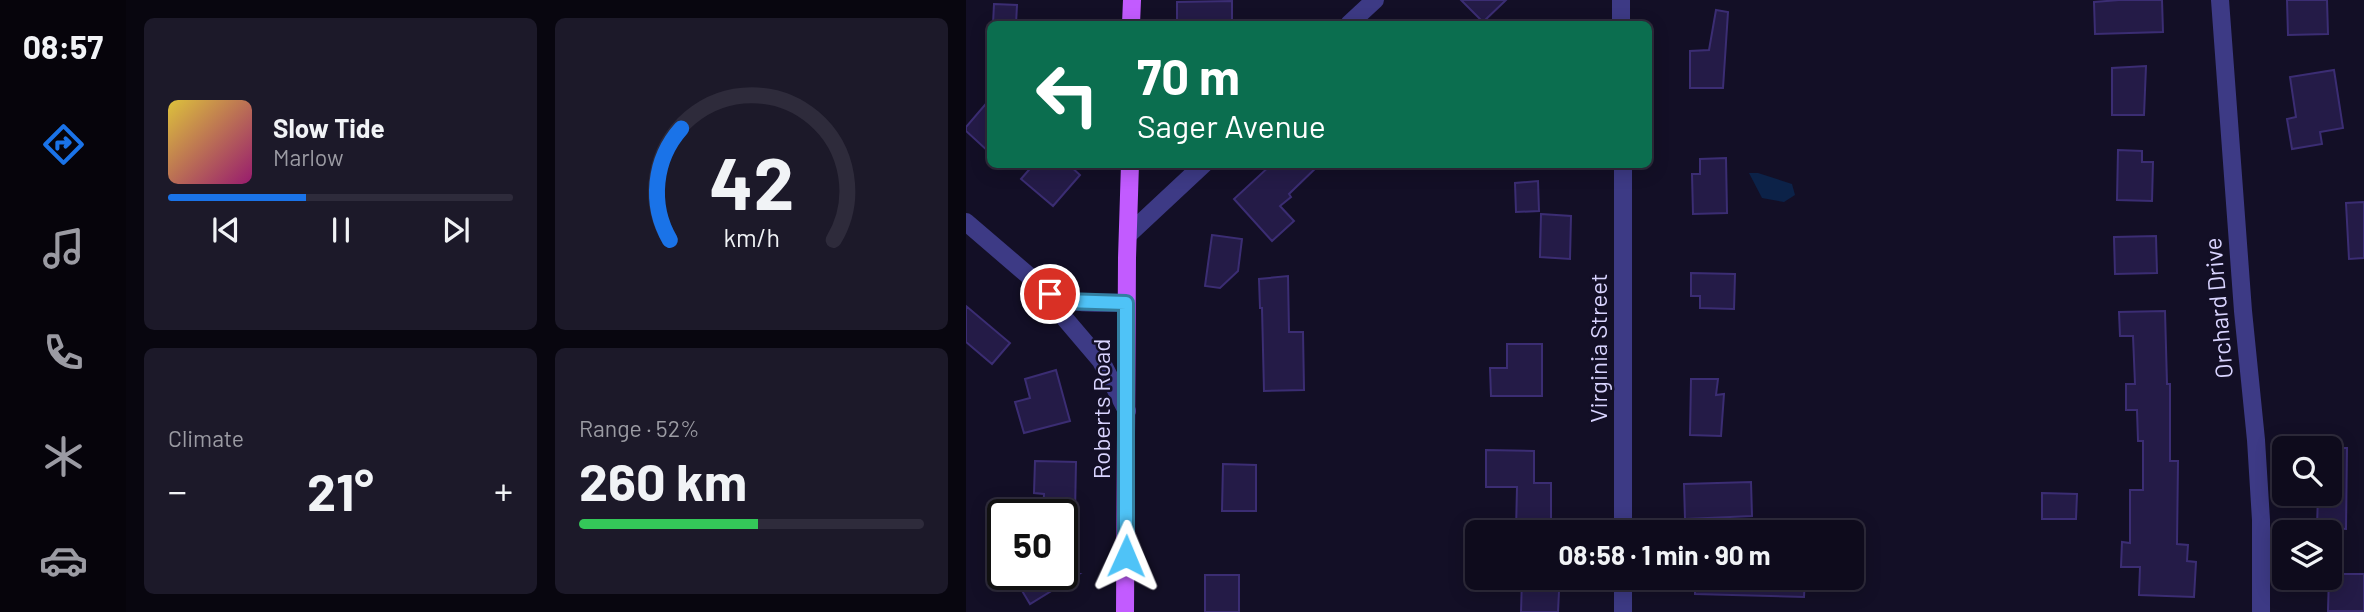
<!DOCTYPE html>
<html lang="en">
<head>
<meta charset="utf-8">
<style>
  :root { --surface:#0e0b1c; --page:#1c1929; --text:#f1f3f6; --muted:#9b9ba3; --line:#2e2b3b; --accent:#1a73e8 }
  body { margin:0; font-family:Barlow,sans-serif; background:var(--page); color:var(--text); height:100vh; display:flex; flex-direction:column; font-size:26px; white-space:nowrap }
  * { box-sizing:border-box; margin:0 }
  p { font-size:23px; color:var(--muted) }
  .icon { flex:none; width:38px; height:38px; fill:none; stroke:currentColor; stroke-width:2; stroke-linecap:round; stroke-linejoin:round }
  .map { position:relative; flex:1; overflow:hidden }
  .details { display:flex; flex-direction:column; gap:18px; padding:18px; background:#08060f; width:840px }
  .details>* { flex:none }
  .banner { position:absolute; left:21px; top:21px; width:665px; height:147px; border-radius:10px; box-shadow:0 4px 18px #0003,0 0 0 2px var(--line); background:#0b6e4f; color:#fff; overflow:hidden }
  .buttons { position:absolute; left:1306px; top:436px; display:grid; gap:14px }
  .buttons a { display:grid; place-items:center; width:70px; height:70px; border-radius:10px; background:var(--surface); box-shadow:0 4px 18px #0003,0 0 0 2px var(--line); font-size:35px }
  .speed { position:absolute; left:21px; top:499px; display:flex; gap:14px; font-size:35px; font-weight:700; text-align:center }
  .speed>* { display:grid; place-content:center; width:91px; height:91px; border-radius:50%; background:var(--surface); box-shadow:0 4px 18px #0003,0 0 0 2px var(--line); line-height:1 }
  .speed .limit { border:4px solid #111; border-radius:10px; background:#fff; color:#111 }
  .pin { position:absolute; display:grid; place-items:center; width:60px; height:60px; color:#fff; margin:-30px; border:4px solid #fff; border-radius:50%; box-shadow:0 2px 7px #0007 }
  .me { position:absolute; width:77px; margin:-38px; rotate:1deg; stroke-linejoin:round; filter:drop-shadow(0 0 5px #0008) }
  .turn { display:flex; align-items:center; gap:24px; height:147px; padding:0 35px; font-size:32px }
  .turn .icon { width:91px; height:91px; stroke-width:2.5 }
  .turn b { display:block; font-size:49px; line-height:60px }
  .big { font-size:52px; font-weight:700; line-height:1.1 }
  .details .card { flex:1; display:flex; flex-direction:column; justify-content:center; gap:10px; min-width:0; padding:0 24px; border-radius:10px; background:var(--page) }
  .details .dial { align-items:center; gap:0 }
  .dial svg { height:182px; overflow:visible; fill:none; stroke:var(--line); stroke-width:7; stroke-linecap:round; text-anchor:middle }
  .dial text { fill:var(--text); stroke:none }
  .song { display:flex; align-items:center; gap:21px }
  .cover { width:84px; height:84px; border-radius:10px; background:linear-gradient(135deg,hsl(50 70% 55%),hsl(320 70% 35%)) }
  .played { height:7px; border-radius:4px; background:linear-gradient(90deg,var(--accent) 40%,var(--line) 40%) }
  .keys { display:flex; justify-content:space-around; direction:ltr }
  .heat { display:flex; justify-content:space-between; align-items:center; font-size:38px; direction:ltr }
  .charge { height:10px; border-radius:5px; background:linear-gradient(90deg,#34c759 52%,var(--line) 0) }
  .details .tiles { flex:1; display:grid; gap:18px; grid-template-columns:repeat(2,1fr) }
  .trip { position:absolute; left:499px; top:520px; width:399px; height:70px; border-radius:10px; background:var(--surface); box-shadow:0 4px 18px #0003,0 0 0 2px var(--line); font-weight:700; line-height:70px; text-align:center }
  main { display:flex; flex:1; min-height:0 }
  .tab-bar { display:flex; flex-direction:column; width:126px; justify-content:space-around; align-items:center; background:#06040b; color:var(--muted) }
  .tab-bar .icon { width:49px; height:49px }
  .tab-bar .active { color:var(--accent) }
  .tab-bar b { font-size:32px; color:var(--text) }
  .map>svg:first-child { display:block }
  .water { fill:#0c2248 }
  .building { fill:#241b47; stroke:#3b2d73; stroke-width:2 }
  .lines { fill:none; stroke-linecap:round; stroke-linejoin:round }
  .minor { stroke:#3d3a85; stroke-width:18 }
  .major { stroke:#c25bff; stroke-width:18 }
  .route-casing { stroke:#337fa1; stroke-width:18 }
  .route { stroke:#4fc3f7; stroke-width:12 }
  .labels { text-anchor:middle; stroke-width:5; stroke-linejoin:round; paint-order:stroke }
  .street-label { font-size:24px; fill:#d9d4ff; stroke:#130f26 }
</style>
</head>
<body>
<main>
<nav class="tab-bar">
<b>08:57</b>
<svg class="icon active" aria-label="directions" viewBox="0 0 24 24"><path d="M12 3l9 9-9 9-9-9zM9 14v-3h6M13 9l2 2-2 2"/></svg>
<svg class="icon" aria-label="music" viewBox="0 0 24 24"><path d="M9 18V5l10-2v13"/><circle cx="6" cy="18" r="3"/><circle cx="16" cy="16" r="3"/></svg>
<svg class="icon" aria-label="phone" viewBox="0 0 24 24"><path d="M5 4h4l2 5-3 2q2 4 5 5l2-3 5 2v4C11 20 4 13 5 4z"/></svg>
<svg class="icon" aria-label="climate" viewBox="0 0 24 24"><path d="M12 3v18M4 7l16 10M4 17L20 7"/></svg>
<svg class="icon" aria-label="car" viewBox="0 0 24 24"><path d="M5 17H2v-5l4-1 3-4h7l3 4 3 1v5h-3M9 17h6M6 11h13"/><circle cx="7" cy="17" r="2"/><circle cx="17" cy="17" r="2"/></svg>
</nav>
<section class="details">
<div class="tiles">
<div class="card">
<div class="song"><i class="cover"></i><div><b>Slow Tide</b><p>Marlow</p></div></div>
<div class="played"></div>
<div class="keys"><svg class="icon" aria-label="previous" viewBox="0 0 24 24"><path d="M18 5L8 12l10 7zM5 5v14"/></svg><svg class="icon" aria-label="pause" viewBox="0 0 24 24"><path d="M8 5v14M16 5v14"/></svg><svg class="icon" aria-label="next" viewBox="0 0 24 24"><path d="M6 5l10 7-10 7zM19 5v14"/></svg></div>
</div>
<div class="card dial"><svg viewBox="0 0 100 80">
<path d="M14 69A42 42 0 1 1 86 69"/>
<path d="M14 69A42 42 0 0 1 19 20" stroke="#1a73e8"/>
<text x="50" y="56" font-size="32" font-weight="700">42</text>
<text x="50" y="72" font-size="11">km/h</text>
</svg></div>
<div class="card"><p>Climate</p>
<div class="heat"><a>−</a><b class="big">21°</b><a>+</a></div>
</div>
<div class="card"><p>Range · 52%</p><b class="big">260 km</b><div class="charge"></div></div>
</div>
</section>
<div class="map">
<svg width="1398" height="612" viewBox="0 0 1398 612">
  <rect width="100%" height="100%" fill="#130f26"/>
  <!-- water -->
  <path class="water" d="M 783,173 L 792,173 L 826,184 L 829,195 L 818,202 L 796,198 Z"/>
  <!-- building -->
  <path class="building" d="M 495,0 L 540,0 L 517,22 Z
    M 1153,0 L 1196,0 L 1197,32 L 1129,34 L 1128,2 Z
    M 1321,0 L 1361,0 L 1362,34 L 1322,35 Z
    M 266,1 L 266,24 L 211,24 L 211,2 Z
    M 28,4 L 51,5 L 50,24 L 27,24 Z
    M 750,10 L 762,12 L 757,88 L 724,88 L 724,51 L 743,50 Z
    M 1180,66 L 1178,115 L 1146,115 L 1146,68 Z
    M 1368,70 L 1377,128 L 1354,132 L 1356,144 L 1326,149 L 1321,119 L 1330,117 L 1324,77 Z
    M 24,99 L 24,153 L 0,131 L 0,127 Z
    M 1152,150 L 1176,151 L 1176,162 L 1187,162 L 1186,201 L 1151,200 Z
    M 760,158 L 761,213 L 727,214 L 726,174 L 734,174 L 734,159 Z
    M 68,164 L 102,164 L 114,175 L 87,206 L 55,179 Z
    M 306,164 L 354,164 L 323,194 L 325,197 L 314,206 L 328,221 L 306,241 L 268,199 Z
    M 572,181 L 573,211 L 550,212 L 549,183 Z
    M 1398,202 L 1398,258 L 1383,259 L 1380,203 Z
    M 575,214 L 605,216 L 604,259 L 574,257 Z
    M 246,235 L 276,239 L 272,271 L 254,288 L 239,286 Z
    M 1190,236 L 1191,273 L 1149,274 L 1148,237 Z
    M 725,273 L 769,274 L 768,309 L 734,308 L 734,296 L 725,296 Z
    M 322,276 L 323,332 L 337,332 L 338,390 L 298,391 L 296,308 L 294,308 L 293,279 Z
    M 0,306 L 44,343 L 26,364 L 0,342 Z
    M 1199,311 L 1201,384 L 1204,384 L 1204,461 L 1212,461 L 1211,544 L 1222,545 L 1221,561 L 1230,562 L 1228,597 L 1173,595 L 1174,567 L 1155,567 L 1156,542 L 1164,543 L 1164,490 L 1177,490 L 1177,441 L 1172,441 L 1171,410 L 1160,410 L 1160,384 L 1169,384 L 1167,336 L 1154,336 L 1153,312 Z
    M 541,344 L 576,344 L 576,396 L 525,396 L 524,368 L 541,368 Z
    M 90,370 L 104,421 L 58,433 L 49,402 L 64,398 L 59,379 Z
    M 725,379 L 752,379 L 750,395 L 758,394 L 755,436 L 724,435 Z
    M 1363,448 L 1381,448 L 1380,529 L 1351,527 L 1352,494 L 1363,494 Z
    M 520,450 L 568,451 L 568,483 L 585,483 L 585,532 L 550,531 L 551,487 L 520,487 Z
    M 69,461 L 110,462 L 109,513 L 77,512 L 78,494 L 68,493 Z
    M 257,464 L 290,465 L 290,511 L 256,511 Z
    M 785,482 L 786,516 L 719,519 L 718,484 Z
    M 1076,493 L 1111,494 L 1110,519 L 1076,519 Z
    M 46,574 L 113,574 L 64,604 Z
    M 1363,574 L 1398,574 L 1398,611 L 1362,611 Z
    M 239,575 L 273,575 L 273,612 L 239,612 Z
    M 556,578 L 584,578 L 584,590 L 593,591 L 592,612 L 555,612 Z
    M 729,578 L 839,578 L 838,597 L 729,594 Z"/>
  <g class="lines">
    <!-- minor -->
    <path class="minor" d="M 655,0 L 655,24
      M 1254,0 L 1277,311 L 1290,440 L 1295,520 L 1295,612
      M 383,24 L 409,0
      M 657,164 L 657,532
      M 0,222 L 84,294 C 107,306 135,302 160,303
      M 163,234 L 238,164
      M 84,294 L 95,314 L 135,361 L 161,411
      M 657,612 L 657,578"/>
    <!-- major -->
    <path class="major" d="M 165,24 L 166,0
      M 159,612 L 161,258 L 164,164"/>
  </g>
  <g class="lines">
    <!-- route casing -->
    <g class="route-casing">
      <path id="route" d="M 84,294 L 99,301 L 160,303 L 160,556"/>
    </g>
    <!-- route -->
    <use href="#route" class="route"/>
  </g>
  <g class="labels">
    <!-- street labels -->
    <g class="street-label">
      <text transform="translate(1253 308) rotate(-95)" y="8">Orchard Drive</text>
      <text transform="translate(633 348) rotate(-90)" y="8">Virginia Street</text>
      <text transform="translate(136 409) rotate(-90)" y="8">Roberts Road</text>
    </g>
  </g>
</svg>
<div class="buttons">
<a><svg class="icon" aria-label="search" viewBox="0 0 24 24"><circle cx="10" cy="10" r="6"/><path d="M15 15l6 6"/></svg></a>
<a><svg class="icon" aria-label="layers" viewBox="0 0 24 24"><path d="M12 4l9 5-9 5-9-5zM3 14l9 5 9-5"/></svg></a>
</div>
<div class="speed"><div class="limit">50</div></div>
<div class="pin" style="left:84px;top:294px;background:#d93025"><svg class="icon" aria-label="arrive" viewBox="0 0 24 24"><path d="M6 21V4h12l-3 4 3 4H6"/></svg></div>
<svg class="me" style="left:160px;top:556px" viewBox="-20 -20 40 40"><path d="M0-17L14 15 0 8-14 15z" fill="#4fc3f7" stroke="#fff" stroke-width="4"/></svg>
<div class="trip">08:58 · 1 min · 90 m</div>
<div class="banner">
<div class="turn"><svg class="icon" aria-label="left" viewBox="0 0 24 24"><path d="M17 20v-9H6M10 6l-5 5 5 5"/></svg><div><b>70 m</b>Sager Avenue</div></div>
</div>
</div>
</main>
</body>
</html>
